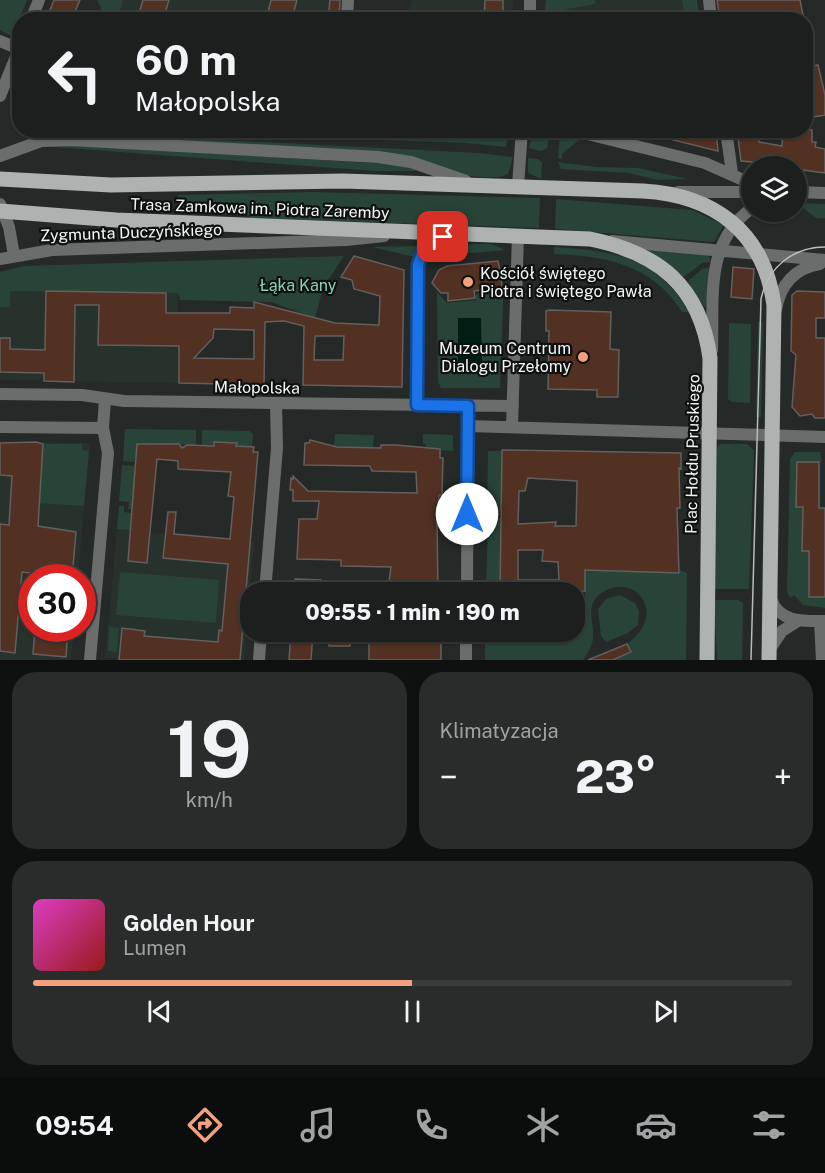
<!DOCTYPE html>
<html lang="pl">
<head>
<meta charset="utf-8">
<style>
  :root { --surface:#1c1f1d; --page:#292c2a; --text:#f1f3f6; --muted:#a0a2a4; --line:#3a3d3b; --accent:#f1a17d }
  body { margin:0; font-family:"Public Sans",sans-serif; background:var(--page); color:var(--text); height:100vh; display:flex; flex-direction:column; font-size:22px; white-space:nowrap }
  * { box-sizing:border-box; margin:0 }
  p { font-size:20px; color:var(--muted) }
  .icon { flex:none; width:33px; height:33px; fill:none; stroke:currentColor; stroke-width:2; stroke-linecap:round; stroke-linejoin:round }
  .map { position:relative; height:660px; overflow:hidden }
  .side { display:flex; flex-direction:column; gap:12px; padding:12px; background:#0f1110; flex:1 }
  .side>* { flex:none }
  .guide { position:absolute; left:12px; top:12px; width:801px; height:126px; border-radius:24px; box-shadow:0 2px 4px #0004,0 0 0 2px var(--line); background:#1c1f1d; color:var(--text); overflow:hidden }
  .buttons { position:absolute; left:741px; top:156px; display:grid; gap:12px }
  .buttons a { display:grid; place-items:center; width:66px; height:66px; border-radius:50%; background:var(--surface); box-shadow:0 2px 4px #0004,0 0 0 2px var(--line); font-size:30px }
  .speed { position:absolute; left:18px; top:564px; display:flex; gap:12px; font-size:30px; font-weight:700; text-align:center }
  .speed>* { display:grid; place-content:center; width:78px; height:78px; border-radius:50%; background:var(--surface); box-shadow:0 2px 4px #0004,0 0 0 2px var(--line); line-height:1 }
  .speed .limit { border:9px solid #d22; background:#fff; color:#111 }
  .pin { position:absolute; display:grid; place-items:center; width:51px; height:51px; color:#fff; margin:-26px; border-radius:12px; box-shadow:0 3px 9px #0006 }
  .me { position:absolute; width:66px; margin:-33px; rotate:0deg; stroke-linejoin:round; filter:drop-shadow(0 0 4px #0008) }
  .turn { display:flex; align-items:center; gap:21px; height:126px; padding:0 24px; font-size:27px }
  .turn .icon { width:78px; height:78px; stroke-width:2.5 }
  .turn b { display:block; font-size:42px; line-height:51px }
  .big { font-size:45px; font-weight:800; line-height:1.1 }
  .side .widget { flex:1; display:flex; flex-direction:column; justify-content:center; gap:9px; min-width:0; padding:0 21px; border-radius:24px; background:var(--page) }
  .side .dial { align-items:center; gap:0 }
  .dial b { font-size:78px; line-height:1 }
  .song { display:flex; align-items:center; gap:18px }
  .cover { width:72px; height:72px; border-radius:9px; background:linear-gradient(135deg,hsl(310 70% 55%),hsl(0 70% 35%)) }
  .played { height:6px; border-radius:3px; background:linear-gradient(90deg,var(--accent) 50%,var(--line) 50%) }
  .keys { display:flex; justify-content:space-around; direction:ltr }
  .heat { display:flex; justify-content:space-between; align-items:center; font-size:33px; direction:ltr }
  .side .tiles { flex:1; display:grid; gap:12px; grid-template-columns:1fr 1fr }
  .widget:last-child { grid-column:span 2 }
  .trip { position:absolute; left:240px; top:582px; width:345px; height:60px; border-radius:24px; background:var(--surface); box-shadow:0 2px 4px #0004,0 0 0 2px var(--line); font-weight:800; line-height:60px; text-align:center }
  .tabs { display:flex; height:96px; justify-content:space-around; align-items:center; background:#0b0c0c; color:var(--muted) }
  .tabs .icon { width:42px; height:42px }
  .tabs .active { color:var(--accent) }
  .tabs b { font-size:27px; color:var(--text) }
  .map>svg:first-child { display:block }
  .built { fill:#27322d }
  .green { fill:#284438 }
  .water { fill:#001e13 }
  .building { fill:#523122; stroke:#645f5d; stroke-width:1.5; fill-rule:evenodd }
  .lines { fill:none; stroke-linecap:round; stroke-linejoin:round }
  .minor { stroke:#6b6d6c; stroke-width:12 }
  .major { stroke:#aeb3b1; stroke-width:15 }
  .tram { stroke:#b9bcbb; stroke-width:1.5 }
  .route-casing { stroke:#114b97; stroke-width:15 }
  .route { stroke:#1a73e8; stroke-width:10 }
  .poi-dot { fill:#f1a17d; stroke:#0f1110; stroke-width:2 }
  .labels { text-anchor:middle; stroke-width:4.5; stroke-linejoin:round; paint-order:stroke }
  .street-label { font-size:16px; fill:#f2f5f4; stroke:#0f1110 }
  .poi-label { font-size:16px; fill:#f2f5f4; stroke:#0f1110; text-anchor:start }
  .park-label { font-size:16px; fill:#89d1b3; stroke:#0f1110 }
</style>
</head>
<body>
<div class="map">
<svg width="825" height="660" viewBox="0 0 825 660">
  <rect width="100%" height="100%" fill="#252927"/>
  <!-- built -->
  <path class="built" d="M 123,0 L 344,0 L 342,19 L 110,20 L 114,9 L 119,11 Z
    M 412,0 L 513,0 L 512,19 L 406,19 Z
    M 550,0 L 693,0 L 696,20 L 544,20 Z
    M 8,290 L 178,293 L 179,383 L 0,380 L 0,295 Z
    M 0,442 L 90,443 L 78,577 L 32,578 L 32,628 L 74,629 L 71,660 L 0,660 Z
    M 117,529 L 254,542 L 244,660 L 105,658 Z"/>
  <!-- green -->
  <path class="green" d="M 0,0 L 27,0 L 12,36 L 0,30 Z
    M 97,0 L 123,0 L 120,11 L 114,10 L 110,19 L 96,19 L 101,8 Z
    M 546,0 L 595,0 L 595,4 L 567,9 L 556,19 L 544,19 Z
    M 682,0 L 697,0 L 700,19 L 685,19 Z
    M 492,130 L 508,135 L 506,147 L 466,143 L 382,140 L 379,131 Z
    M 44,131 L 479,153 L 513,157 L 508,174 C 483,185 436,167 411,158 L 46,136 Z
    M 222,131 L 371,131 L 373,139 L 361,139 Z
    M 543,131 L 550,133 L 547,148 L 541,151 L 529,148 L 532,136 Z
    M 560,135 L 579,140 L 562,154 L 562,159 L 558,158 Z
    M 57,144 L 386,164 L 414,168 L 415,171 L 374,171 L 41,146 Z
    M 528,158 L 538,159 L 542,162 L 541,179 L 528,173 Z
    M 558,162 L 596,167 L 638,168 L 688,179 L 658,180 L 629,173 L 561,169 Z
    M 313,192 L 540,198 L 539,228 L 250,218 L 250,215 L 178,213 L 178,195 Z
    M 556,199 L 692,210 L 724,225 L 714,242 L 555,229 Z
    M 797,203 L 825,204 L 825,218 L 816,218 Z
    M 491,244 L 506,250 L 425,257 L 443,245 Z
    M 422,246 L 415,257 L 372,247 Z
    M 554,247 C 614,251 656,256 689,312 L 682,312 C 653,265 606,256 554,254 Z
    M 644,248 L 709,255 L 711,262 L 702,263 L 684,277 Z
    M 344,256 L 323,288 L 315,318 L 271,302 L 180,300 L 178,293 L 10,291 L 10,307 L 0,307 L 0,272 L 24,266 Z
    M 711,267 L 710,306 L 704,307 L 688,281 L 702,269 Z
    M 501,291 L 503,301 L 500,388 L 441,388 L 438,382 L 437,292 L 447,303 L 476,300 L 476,294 Z
    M 758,322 L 763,322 L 761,417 L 756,417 Z
    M 729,323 L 751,324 L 750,403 L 732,402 L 728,399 Z
    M 125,429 L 196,430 L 196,445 L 139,443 L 134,462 L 123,461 Z
    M 202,430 L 249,431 L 253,434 L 252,447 L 236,446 L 236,443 L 215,443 L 214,446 L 202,446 Z
    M 335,434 L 374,435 L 373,448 L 334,447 Z
    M 423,434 L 453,435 L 453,451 L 426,449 L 426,444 L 423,444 Z
    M 43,444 L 82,444 L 82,450 L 89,451 L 84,506 L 39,503 Z
    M 720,444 L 747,444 L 754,450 L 749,589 L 713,589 L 717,447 Z
    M 488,451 L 502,451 L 501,512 L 487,512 Z
    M 795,452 L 820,452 L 822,462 L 797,462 L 796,507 L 803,507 L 802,550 L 809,551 L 809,596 L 825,597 L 825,608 L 803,605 L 794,595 L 790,598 L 787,592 L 790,459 Z
    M 122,465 L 134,466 L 135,469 L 132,509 L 128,509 L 129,502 L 119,501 Z
    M 119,506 L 124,506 L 124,512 L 131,513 L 130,530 L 117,529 Z
    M 488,518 L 501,518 L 500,592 L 486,592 Z
    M 585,570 L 679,573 L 680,570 L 687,573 L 686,660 L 613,660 L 630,652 L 627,644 C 670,612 633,572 603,592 C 583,605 595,621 593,639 C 592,647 587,654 583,660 L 485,660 L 485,632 L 574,632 L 575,603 L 585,603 Z
    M 120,572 L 219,580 L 216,623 L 116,615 Z
    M 620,595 L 635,603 L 639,611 L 638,625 L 628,633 L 606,642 L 601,636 L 598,609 L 606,599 Z
    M 714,600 L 738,600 L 743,603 L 742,660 L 717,660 Z
    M 109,627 L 119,628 L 117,652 L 108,651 Z"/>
  <!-- water -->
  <path class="water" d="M 458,318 L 481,318 L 482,370 L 458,370 Z"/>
  <!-- building -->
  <path class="building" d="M 54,0 L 80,0 L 74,14 L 76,20 L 46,20 Z
    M 143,0 L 169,0 L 163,20 L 137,20 Z
    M 271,0 L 297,0 L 292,18 L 266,20 Z
    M 330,0 L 340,0 L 339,20 L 328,20 Z
    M 485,0 L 503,0 L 503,20 L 484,20 Z
    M 717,0 L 800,0 L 804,20 L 720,20 Z
    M 810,48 L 813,66 L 818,65 L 825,95 L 825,115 L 807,118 L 806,49 Z
    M 649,130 L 716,130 L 718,151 L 649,134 Z
    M 737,130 L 757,130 L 759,142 L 782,146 L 783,130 L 812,130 L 812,142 L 816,142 L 815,147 L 825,149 L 825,173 L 796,169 L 796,166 L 741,161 Z
    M 354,256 L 404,270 L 402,387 L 303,385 L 304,326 L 284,321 L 265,322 L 264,385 L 179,383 L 179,346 L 98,345 L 99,305 L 75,305 L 74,382 L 44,381 L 44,373 L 0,372 L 0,338 L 10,338 L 10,349 L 45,350 L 46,291 L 166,293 L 166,313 L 230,313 L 230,307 L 254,308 L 254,302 L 335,323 L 379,325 L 380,296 L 354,289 L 352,280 L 341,277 ZM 214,329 L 254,330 L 254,359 L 194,358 L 213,338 ZM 315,336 L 344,336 L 343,360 L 314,360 Z
    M 498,261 L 500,270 L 497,274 L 501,277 L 502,287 L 474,291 L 475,298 L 448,301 L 448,293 L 441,293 L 432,283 L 439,270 L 447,266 Z
    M 733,267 L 754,269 L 752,299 L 731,297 Z
    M 797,291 L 825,292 L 825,318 L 816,318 L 816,338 L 825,338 L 825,418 L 815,418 L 812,414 L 800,416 L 792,407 L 796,355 L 791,351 L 792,295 Z
    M 549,310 L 611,312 L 610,349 L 619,350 L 618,397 L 597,397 L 597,390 L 548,389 L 549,331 L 546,331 L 546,311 Z
    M 310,440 L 337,447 L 381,448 L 381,445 L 396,445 L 440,449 L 440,458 L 443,458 L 442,495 L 439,495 L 437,519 L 438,592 L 414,592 L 413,582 L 389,581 L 391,567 L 341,566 L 341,560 L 297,559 L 299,519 L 317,519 L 319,501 L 293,501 L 293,490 L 290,490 L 291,478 L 293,479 L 293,476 L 308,491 L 417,493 L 416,472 L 372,471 L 370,466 L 304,465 L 305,443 L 309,443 Z
    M 36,442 L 43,444 L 38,526 L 76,532 L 72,578 L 40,578 L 40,574 L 22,572 L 15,653 L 0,651 L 0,524 L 9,525 L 12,476 L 0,475 L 0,443 Z
    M 214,442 L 237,443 L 236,446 L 254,447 L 253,452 L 258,452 L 240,660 L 119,660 L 122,628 L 145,631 L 144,636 L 218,642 L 219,630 L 222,631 L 228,564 L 163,558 L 168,512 L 176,512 L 174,534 L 230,539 L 234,497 L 228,496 L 231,472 L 178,469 L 178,461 L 157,459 L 147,563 L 128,561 L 137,444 L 179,444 L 182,448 L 187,445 L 214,446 Z
    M 502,450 L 681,453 L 681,469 L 679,468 L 680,508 L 677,508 L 679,573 L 585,570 L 585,591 L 500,592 ZM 528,478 L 577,481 L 576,526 L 555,526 L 556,522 L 518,524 L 519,491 L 525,491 ZM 518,550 L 543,550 L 542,561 L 558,562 L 559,580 L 518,580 Z
    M 797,462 L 819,462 L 819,508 L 825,508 L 825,597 L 809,597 L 809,551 L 802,551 L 803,507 L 796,507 Z
    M 295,579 L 321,580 L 320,592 L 294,592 Z
    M 35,629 L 68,631 L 66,657 L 33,654 Z
    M 291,632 L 313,632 L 311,660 L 289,660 Z
    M 330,632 L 340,632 L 341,636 L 350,636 L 350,646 L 329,646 Z
    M 360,632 L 377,632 L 377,641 L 360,642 Z
    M 412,632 L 438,632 L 441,639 L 441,660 L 369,660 L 369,643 L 407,643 Z
    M 627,644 L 631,652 L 613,660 L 588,660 Z"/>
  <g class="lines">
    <!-- minor -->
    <path class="minor" d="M 709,0 L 711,20
      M 31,20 L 39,0
      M 347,20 L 348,0
      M 530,20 L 530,0
      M 0,41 L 19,49
      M 0,96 L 20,47
      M 571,130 L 705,163 L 752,184
      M 726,130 L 732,173
      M 0,156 L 41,141 L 71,140 L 378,157 L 411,162 L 466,181
      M 518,186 L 522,130
      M 678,192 L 752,192
      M 796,192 L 825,193
      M 0,204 L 9,227 L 14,255
      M 612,241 L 825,260
      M 0,259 L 52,250 L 346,240 L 384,236
      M 776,310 C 780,285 795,268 820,264
      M 712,350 C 714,298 704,243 752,208
      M 0,394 L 82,395 L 124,401 L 513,406
      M 417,405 L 418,261 C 422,246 437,239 451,234
      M 468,426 L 825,437
      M 512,426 L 518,235
      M 0,427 L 103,428
      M 265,592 L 277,448 L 276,404
      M 467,592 L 468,406
      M 771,599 C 780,623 803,621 825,621
      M 820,621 L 822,660
      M 770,649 L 782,631 L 798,621
      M 90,660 L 108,453 L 103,428 L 105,400
      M 259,660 L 261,632
      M 466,660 L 466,632"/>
    <!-- major -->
    <path class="major" d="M 0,179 L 111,185 L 343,181 L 643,191 C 714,195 764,232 774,305 L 769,660
      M 0,211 L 116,220 L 590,239 C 659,253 700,286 710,358 L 707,660"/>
    <!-- tram -->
    <path class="tram" d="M 751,660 L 761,299 C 768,267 793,247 825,247"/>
  </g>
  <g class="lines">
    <!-- route casing -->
    <g class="route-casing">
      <path id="route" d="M 443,237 L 423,251 L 418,265 L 417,405 L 468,406 L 467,514"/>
    </g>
    <!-- route -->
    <use href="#route" class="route"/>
  </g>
  <!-- markers -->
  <g class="poi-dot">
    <circle cx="468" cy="282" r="6"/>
    <circle cx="583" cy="357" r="6"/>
  </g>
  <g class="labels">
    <!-- street labels -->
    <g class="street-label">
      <text transform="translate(260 208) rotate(2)" y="6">Trasa Zamkowa im. Piotra Zaremby</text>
      <text transform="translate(131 232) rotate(-2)" y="6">Zygmunta Duczyńskiego</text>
      <text transform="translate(257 387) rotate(1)" y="6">Małopolska</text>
      <text transform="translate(692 454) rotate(-89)" y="6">Plac Hołdu Pruskiego</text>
    </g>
    <!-- poi labels -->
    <g class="poi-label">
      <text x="480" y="279">Kościół świętego<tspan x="480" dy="18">Piotra i świętego Pawła</tspan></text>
      <text x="571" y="354" text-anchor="end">Muzeum Centrum<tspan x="571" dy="18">Dialogu Przełomy</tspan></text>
    </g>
    <!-- park labels -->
    <g class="park-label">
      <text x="298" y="291">Łąka Kany</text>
    </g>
  </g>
</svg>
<div class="buttons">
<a><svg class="icon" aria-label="layers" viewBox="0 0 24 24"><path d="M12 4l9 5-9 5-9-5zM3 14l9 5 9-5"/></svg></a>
</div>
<div class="speed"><div class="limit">30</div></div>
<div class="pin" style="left:443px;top:237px;background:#d93025"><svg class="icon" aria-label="arrive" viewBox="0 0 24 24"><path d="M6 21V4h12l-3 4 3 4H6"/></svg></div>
<svg class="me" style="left:467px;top:514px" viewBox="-20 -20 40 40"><circle r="19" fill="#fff"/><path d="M0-13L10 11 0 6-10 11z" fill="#1a73e8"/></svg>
<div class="trip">09:55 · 1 min · 190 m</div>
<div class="guide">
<div class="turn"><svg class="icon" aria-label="left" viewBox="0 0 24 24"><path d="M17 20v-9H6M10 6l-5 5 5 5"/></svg><div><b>60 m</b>Małopolska</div></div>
</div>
</div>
<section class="side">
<div class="tiles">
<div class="widget dial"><b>19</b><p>km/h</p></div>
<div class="widget"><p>Klimatyzacja</p>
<div class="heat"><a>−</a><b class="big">23°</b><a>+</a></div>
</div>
<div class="widget">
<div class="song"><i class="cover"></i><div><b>Golden Hour</b><p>Lumen</p></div></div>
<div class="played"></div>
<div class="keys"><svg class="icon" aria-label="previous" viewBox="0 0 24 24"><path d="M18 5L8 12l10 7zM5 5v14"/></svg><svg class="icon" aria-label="pause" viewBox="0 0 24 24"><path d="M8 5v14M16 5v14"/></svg><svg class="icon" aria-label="next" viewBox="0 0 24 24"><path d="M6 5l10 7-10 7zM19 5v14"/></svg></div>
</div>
</div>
</section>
<nav class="tabs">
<b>09:54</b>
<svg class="icon active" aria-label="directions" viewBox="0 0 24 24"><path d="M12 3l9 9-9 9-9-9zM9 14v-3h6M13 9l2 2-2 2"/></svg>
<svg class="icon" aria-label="music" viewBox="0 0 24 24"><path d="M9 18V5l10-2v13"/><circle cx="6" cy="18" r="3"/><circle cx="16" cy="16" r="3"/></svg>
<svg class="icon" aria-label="phone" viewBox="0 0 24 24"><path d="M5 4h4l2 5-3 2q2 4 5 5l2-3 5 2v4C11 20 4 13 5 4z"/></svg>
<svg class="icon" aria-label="climate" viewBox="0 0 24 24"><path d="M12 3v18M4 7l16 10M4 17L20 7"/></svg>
<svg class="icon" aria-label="car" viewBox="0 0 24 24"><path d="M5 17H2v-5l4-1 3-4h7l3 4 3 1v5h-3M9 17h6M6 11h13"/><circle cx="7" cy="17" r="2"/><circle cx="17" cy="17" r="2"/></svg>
<svg class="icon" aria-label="filters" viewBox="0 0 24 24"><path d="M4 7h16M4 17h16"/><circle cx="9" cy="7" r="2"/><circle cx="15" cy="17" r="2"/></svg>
</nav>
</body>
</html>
